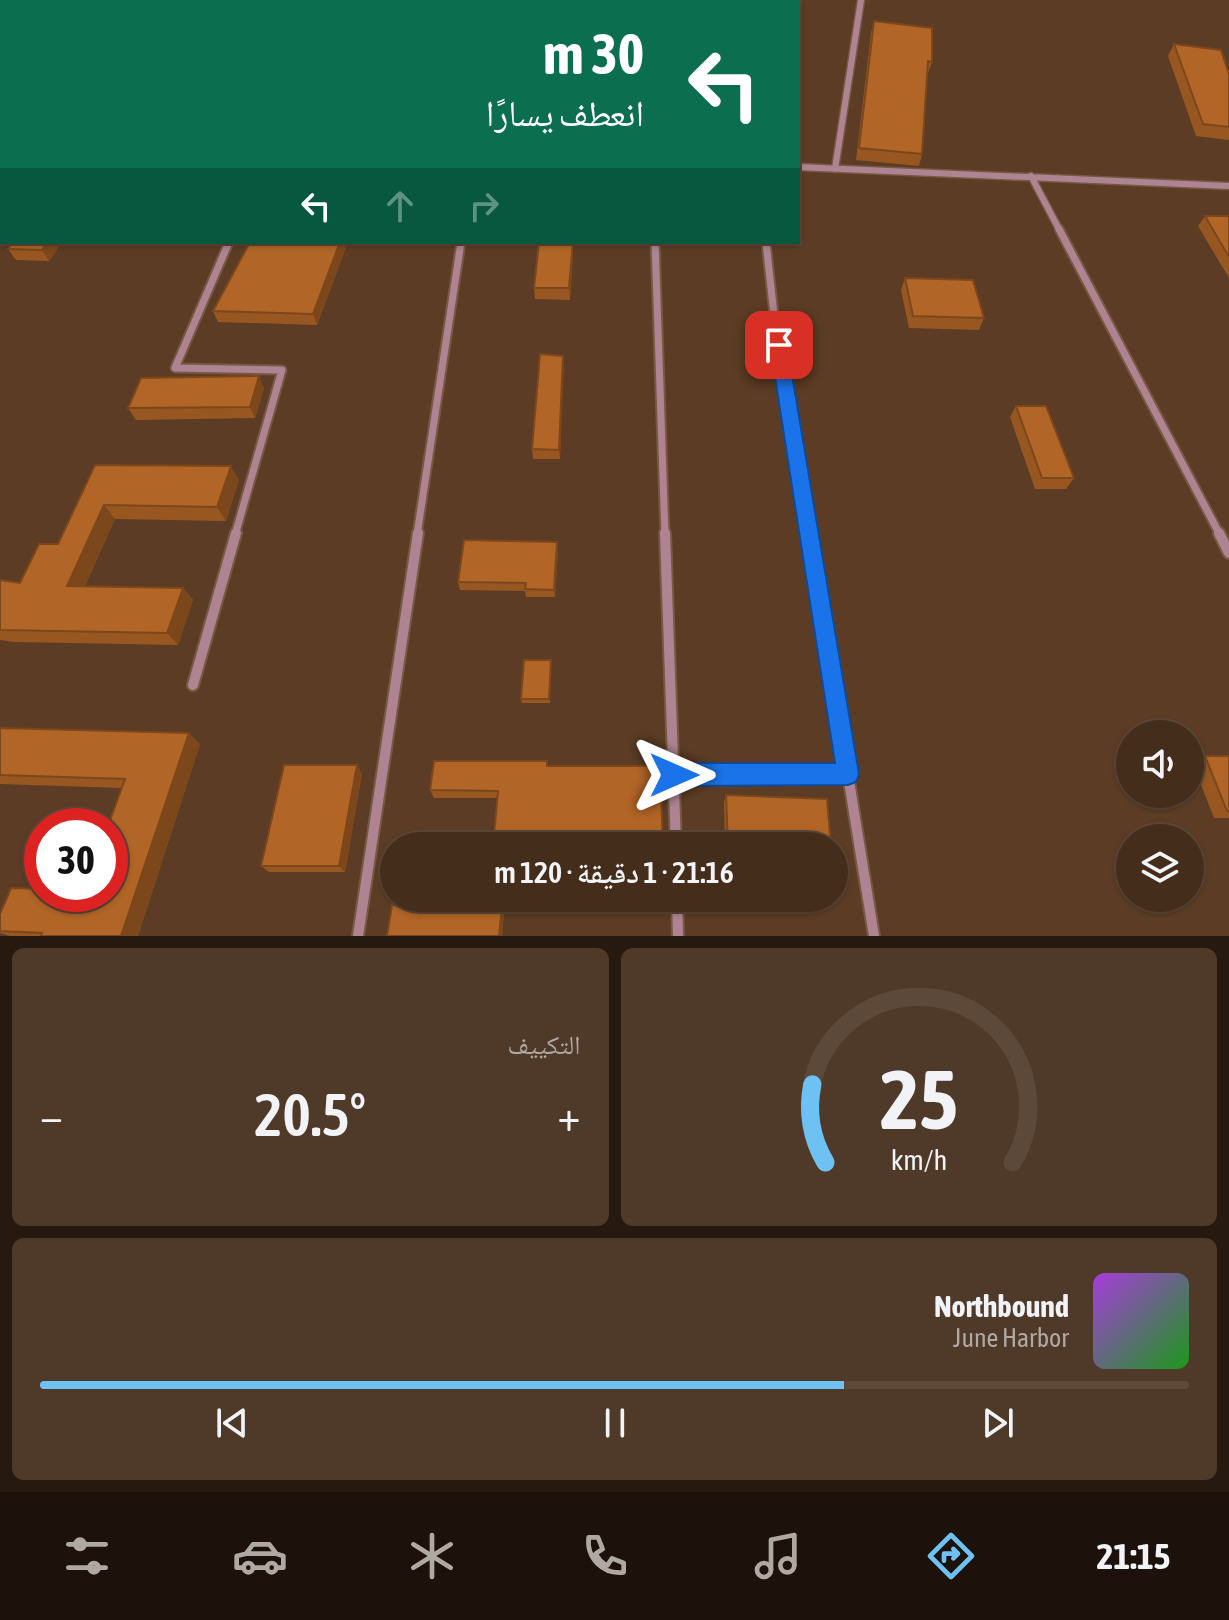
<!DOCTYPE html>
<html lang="ar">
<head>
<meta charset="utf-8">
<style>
  :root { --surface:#452d1b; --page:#4f3928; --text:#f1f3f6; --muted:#b0a8a3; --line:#5d493a; --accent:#6ec2f3 }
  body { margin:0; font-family:"Asap Condensed","Noto Naskh Arabic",sans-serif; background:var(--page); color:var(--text); direction:rtl; height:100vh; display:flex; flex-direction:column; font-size:30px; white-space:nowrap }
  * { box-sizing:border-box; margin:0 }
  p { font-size:26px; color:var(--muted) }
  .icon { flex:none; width:44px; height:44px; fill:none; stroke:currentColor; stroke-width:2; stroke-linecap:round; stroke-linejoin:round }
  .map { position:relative; height:936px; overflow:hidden; direction:ltr }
  .panel { display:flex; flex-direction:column; gap:12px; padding:12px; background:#26190f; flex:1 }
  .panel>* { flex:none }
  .hud { position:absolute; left:0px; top:0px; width:800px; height:244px; box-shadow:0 2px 6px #0004,0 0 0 2px var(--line); direction:rtl; background:#0b6e4f; color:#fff; overflow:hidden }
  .tools { position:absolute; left:1116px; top:720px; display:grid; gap:16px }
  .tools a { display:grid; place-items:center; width:88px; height:88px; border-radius:50%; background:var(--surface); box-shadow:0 2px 6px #0004,0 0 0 2px var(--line); font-size:40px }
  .speed { position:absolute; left:24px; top:808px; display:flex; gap:16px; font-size:40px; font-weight:700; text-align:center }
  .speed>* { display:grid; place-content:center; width:104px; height:104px; border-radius:50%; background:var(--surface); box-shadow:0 2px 6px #0004,0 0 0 2px var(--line); line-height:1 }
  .speed .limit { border:12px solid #d22; background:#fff; color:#111 }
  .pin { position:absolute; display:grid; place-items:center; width:68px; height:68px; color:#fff; margin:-34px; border-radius:16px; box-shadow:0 4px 12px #0006 }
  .me { position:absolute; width:88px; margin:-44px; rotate:90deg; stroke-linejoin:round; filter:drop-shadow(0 0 6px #0008) }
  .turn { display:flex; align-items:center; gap:28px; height:168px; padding:0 24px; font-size:36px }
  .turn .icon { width:104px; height:104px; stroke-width:2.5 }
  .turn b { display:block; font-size:56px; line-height:68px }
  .lanes { display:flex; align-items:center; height:76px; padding:0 24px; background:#0003; justify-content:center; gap:40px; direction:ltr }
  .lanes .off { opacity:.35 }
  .big { font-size:60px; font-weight:600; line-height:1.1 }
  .panel .tile { flex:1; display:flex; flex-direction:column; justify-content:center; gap:12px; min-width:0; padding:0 28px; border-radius:12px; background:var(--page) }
  .panel .dial { align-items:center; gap:0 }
  .dial svg { height:208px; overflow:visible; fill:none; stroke:var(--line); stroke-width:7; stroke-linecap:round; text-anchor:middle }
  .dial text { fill:var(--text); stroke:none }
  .song { display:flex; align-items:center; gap:24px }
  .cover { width:96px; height:96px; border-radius:12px; background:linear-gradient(135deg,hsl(280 70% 55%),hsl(120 70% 35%)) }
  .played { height:8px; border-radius:4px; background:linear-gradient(90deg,var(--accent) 70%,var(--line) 70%) }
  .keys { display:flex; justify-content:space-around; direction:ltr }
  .heat { display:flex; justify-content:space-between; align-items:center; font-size:44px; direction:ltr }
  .panel .tiles { flex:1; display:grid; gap:12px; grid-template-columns:1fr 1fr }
  .tile:last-child { grid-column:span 2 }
  .trip { position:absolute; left:380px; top:832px; width:468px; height:80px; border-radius:40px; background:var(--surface); box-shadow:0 2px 6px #0004,0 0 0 2px var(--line); font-weight:600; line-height:80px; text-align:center; direction:rtl }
  .menu { display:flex; height:128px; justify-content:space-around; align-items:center; background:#1c120b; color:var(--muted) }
  .menu .icon { width:56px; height:56px }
  .menu .selected { color:var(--accent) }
  .menu b { font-size:36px; color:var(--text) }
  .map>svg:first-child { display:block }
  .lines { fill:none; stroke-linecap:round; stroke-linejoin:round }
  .street-far2-casing { stroke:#775943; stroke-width:9 }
  .street-far1-casing { stroke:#775943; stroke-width:11 }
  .street-casing { stroke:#775943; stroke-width:14 }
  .street-far2 { stroke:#ae8493; stroke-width:6 }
  .street-far1 { stroke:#ae8493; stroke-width:7 }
  .street { stroke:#ae8493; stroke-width:10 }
  .wall { fill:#985721 }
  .shaded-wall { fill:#7c471b }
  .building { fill:#b16526; stroke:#7c471b; stroke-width:2 }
  .route { fill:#1a73e8; stroke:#114b97; stroke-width:2 }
</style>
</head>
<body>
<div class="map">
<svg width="1229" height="936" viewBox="0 0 1229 936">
  <rect width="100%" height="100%" fill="#5c3c24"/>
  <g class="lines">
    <!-- street-far2 casing -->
    <g class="street-far2-casing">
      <path id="street-far2" d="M 798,167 L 1229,186
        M 835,169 L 861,0
        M 1031,176 L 1060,231"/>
    </g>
    <!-- street-far1 casing -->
    <g class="street-far1-casing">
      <path id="street-far1" d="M 1059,229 L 1220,535
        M 229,242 L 175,368 L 282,370 L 235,535
        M 655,242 L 665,535
        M 766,242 L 774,315 L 809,535
        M 417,535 L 461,242"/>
    </g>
    <!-- street casing -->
    <g class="street-casing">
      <path id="street" d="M 665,533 L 676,846
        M 809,533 L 874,936
        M 1219,533 L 1229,553
        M 193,685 L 236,533
        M 674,775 L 848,774
        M 677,898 L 678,936
        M 358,936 L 418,533"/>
    </g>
    <!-- street-far2 -->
    <use href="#street-far2" class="street-far2"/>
    <!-- street-far1 -->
    <use href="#street-far1" class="street-far1"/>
    <!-- street -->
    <use href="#street" class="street"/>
  </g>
  <!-- wall -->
  <path class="wall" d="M 874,21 L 932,62 L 928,73 L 922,154 L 919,166 L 856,160 L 871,33 Z
    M 1174,44 L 1229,74 L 1229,140 L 1196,136 L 1168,56 Z
    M 2,159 L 2,203 L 0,202 L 0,161 Z
    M 1205,216 L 1229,216 L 1229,278 L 1198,226 Z
    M 13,242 L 62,242 L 49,261 L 16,260 L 8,249 Z
    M 250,242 L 348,242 L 317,325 L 218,322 L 213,311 Z
    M 573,252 L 570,300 L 535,299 L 534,288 Z
    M 905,278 L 984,318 L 979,330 L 909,328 L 901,290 Z
    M 563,356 L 560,459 L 533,459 L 532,449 Z
    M 264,388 L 255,418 L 136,420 L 128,408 Z
    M 1016,406 L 1074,478 L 1066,489 L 1035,489 L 1010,417 Z
    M 95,465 L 239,480 L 226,521 L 115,519 L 85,586 L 183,588 L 193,600 L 178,645 L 14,642 L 0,640 L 0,580 L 20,583 L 58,544 Z
    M 557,542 L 558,550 L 555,597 L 526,597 L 525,591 L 460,590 L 458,582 Z
    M 551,660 L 550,703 L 522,703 L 521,699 Z
    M 0,728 L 200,744 L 138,936 L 10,936 L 0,933 L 0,914 L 110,894 L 122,788 L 0,784 Z
    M 1205,756 L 1229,756 L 1229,818 L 1214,818 L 1193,764 Z
    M 547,761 L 497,798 L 434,798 L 430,790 Z
    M 362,773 L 345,872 L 269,872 L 261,866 Z
    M 726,795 L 831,846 L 725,846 L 724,802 Z
    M 542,898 L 541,907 L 502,907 L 504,912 L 502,936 L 387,936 L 492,906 L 489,902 Z"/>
  <!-- shaded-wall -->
  <path class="shaded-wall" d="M 47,242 L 62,242 L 49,261 L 42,250 Z
    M 340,242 L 348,242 L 317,325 L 313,314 Z
    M 573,242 L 573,252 L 570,300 L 569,288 Z
    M 563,356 L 564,366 L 560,459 L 559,450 Z
    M 259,376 L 264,388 L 255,418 L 250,407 Z
    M 231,466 L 239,480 L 226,521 L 217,507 Z
    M 104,505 L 115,519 L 79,599 L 67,586 Z
    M 557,542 L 558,550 L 555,597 L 554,590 Z
    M 183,588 L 193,600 L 178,645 L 167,633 Z
    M 189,733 L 200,744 L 138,936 L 121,936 Z
    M 357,765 L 362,773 L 345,872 L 339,866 Z
    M 502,907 L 504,912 L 502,936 L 499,936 Z"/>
  <!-- building -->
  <path class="building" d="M 497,0 L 562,0 L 561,2 L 495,2 Z
    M 874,21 L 932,28 L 932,62 L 928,61 L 922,154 L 859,148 Z
    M 1174,44 L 1221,50 L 1229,74 L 1229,127 L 1203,124 Z
    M 2,159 L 2,192 L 0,192 L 0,161 Z
    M 1205,216 L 1229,216 L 1229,257 Z
    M 13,242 L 47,242 L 42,250 L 8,249 Z
    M 250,242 L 340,242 L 313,314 L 213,311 Z
    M 539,242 L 573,242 L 569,288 L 534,288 Z
    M 905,278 L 973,280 L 984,318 L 913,316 Z
    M 540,354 L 563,356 L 559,450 L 532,449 Z
    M 259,376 L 250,407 L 128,408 L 141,378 Z
    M 1016,406 L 1046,406 L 1074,478 L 1042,478 Z
    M 95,465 L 231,466 L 217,507 L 104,505 L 67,586 L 183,588 L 167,633 L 0,630 L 0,580 L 20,583 L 39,544 L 58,544 Z
    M 464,540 L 557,542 L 554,590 L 525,589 L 526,583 L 458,582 Z
    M 524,660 L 551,660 L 549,699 L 521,699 Z
    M 0,728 L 189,733 L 121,936 L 41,936 L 42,933 L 0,931 L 0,914 L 11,888 L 42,889 L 42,894 L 110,894 L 110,826 L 108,826 L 125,779 L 0,775 Z
    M 1205,756 L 1229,756 L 1229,811 L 1227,811 Z
    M 434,761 L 547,761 L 547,766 L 660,766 L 663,846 L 493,846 L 498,791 L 430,790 Z
    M 284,765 L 357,765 L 339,866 L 261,866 Z
    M 726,795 L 827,799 L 831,846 L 728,846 Z
    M 489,898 L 540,898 L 539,902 L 489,902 Z
    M 392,905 L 502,907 L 499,936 L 387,936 Z"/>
  <!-- route -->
  <path class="route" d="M 779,340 L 787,345 L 859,774 L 856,782 L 848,785 L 674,786 L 665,783 L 662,775 L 665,767 L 674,763 L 835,763 L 770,345 Z"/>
</svg>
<div class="tools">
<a><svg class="icon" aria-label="sound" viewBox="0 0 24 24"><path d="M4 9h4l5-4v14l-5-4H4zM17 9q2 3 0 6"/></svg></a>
<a><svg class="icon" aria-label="layers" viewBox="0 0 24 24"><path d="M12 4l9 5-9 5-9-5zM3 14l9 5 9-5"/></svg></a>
</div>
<div class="speed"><div class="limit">30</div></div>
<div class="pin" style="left:779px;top:345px;background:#d93025"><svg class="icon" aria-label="arrive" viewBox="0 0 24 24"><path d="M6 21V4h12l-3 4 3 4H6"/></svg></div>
<svg class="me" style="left:674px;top:775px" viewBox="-20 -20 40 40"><path d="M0-17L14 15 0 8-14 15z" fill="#1a73e8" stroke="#fff" stroke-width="4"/></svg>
<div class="trip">21:16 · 1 دقيقة · 120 m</div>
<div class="hud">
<div class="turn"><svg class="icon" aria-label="left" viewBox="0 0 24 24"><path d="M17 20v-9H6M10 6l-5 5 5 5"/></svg><div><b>30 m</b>انعطف يسارًا</div></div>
<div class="lanes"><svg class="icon" aria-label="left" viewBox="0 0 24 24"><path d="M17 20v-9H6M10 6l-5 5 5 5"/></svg><svg class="icon off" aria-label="ahead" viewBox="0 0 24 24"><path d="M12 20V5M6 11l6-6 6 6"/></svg><svg class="icon off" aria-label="right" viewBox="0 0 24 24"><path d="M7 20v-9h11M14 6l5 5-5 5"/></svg></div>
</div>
</div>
<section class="panel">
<div class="tiles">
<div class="tile dial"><svg viewBox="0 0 100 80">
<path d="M14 69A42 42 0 1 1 86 69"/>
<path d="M14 69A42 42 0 0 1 9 39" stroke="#6ec2f3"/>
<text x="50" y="56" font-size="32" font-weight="700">25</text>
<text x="50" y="72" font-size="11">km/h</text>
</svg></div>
<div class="tile"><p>التكييف</p>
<div class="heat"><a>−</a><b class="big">20.5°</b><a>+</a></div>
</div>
<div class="tile">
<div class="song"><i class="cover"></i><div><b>Northbound</b><p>June Harbor</p></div></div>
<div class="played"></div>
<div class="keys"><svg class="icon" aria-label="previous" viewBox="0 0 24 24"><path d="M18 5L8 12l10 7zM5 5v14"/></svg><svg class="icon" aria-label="pause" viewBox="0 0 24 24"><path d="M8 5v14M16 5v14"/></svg><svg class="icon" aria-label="next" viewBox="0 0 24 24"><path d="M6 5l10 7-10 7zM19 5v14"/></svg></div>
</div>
</div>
</section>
<nav class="menu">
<b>21:15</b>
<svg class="icon selected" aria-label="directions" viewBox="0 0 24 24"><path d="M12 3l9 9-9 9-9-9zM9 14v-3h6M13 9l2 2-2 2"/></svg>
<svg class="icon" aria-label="music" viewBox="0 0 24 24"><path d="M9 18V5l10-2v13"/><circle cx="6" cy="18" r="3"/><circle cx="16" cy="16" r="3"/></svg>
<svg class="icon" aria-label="phone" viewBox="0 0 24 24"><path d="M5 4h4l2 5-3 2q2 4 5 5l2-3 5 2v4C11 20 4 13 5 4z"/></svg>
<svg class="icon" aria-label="climate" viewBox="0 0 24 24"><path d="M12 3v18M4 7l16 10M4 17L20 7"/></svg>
<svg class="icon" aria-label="car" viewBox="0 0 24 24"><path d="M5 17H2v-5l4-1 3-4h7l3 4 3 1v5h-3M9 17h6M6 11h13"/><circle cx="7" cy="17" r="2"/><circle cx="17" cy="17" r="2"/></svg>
<svg class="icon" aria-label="filters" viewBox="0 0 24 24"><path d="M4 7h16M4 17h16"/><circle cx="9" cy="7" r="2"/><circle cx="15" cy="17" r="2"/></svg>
</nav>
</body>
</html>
